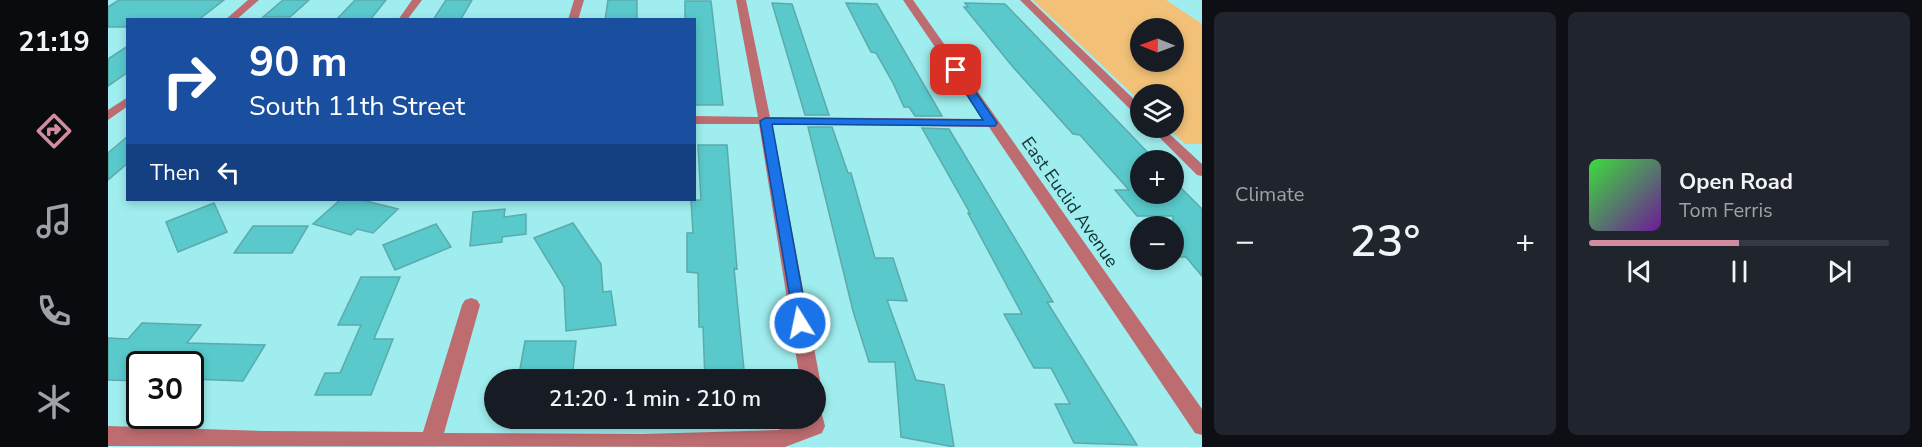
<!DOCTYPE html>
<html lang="en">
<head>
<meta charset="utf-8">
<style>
  :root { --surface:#171b24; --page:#20242c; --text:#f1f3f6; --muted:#9ea1a6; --line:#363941; --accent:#d08d9f }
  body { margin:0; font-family:"Nunito Sans",sans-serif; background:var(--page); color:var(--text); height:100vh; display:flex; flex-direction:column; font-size:22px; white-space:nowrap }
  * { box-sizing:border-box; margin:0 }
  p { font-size:20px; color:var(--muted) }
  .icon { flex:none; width:33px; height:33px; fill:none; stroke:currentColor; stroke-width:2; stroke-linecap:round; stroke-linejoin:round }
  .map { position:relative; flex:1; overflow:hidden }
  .panel { display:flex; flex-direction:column; gap:12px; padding:12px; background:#0d0f14; width:720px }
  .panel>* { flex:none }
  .hud { position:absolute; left:18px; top:18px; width:570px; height:183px; border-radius:0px; box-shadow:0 3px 9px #0003; background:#1a4fa0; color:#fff; overflow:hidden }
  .needle { width:39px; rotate:271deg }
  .fabs { position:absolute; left:1022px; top:18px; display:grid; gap:12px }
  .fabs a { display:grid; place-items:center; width:54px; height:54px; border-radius:50%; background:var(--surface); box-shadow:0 3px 9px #0003; font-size:30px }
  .speed { position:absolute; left:18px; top:351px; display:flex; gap:12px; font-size:30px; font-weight:700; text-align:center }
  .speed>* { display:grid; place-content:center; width:78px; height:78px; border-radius:50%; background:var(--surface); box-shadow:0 3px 9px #0003; line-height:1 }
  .speed .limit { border:3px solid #111; border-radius:9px; background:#fff; color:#111 }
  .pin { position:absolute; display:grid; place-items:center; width:51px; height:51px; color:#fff; margin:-26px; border-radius:12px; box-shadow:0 3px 9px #0006 }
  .me { position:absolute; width:66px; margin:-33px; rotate:350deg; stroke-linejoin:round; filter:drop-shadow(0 0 4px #0008) }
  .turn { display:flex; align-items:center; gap:21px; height:126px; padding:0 24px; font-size:27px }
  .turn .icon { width:78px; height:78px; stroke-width:2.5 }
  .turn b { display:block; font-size:42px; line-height:51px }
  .then { display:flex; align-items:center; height:57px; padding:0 24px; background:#0003; gap:12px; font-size:22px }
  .big { font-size:45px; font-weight:600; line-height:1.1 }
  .panel .tile { flex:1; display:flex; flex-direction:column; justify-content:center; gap:9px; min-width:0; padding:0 21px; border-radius:9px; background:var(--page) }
  .song { display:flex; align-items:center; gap:18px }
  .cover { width:72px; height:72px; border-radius:9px; background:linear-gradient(135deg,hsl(120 70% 55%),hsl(280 70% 35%)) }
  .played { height:6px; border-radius:3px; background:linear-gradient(90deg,var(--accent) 50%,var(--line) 50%) }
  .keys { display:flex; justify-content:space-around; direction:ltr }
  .heat { display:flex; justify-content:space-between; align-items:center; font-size:33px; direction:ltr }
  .panel .tiles { flex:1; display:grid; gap:12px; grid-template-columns:repeat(2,1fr) }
  .trip { position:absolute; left:376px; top:369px; width:342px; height:60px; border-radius:30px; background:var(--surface); box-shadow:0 3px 9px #0003; font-weight:600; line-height:60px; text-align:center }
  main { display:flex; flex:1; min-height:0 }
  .menu { display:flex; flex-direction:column; width:108px; justify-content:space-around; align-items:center; background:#090b0e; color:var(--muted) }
  .menu .icon { width:42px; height:42px }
  .menu .active { color:var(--accent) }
  .menu b { font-size:27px; color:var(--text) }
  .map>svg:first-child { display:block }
  .green { fill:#f2c177; fill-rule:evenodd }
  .building { fill:#59c9cb; stroke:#5caaab; stroke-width:1.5 }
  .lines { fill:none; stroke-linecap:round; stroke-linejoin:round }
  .minor { fill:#bd6c70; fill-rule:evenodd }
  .route { fill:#1a73e8; stroke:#114b97; stroke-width:1.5 }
  .labels { text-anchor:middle; stroke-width:5; stroke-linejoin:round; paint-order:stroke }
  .street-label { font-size:18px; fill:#113233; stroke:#9fedee }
</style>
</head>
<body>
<main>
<nav class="menu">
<b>21:19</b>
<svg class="icon active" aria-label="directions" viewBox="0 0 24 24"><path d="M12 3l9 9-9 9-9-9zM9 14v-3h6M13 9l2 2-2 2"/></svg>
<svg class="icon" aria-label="music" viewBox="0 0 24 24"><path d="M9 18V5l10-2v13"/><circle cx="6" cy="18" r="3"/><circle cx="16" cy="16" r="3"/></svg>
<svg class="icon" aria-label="phone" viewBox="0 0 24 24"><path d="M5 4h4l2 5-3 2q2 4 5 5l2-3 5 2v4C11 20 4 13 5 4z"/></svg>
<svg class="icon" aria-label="climate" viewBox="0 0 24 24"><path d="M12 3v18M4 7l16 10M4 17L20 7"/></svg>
</nav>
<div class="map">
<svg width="1094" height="447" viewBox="0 0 1094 447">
  <rect width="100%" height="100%" fill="#9fedee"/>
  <!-- green -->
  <path class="green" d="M 925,0 L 1058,0 L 1094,24 L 1094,144 L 1077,144 L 1060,128 L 1065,128 L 1065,94 L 1032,94 L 1032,101 ZM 1065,28 L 1065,62 L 1032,62 L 1032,28 Z"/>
  <!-- building -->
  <path class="building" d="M 11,0 L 116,0 L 90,20 L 20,20 L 20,27 L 0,27 L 0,7 Z
    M 175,0 L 201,0 L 182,17 L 155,17 Z
    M 247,0 L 278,0 L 262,20 L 228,20 Z
    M 338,0 L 364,0 L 353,19 L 325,20 Z
    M 500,0 L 529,0 L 529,20 L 497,20 Z
    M 577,1 L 603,1 L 615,105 L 586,105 L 586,20 L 577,20 Z
    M 664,3 L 684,4 L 721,115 L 697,115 Z
    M 738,3 L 769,4 L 834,116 L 807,116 L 801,107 L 796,107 L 785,83 L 768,53 L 763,52 Z
    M 857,3 L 897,4 L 1047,160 L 1032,160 L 1032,194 L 1065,194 L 1065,180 L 1094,209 L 1094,276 L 1078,257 L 1065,257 L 1065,216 L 1029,216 L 1007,190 L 1021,190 L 972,135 L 965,134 L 905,67 L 856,7 L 860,7 Z
    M 20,46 L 20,72 L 0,86 L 0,59 Z
    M 700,127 L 724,127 L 740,173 L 743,173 L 767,258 L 785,258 L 799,301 L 779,300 L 808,380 L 836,385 L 846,447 L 793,437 L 787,362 L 761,362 L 745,311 Z
    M 814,128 L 841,129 L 945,302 L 939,302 L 1029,445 L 966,443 L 947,404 L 962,404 L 943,368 L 926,368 L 896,314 L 914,314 L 860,213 L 862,213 Z
    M 20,136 L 20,163 L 0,180 L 0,153 Z
    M 590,145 L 619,145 L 629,269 L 626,268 L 637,380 L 597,380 L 595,327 L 591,327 L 590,273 L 579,272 L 579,233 L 585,233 L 583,200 L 593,200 Z
    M 232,200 L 254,200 L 290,209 L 265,233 L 249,229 L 243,235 L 205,224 Z
    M 106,203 L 119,232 L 70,252 L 58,222 Z
    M 397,209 L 396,217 L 418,214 L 418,234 L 394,237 L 394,242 L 362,246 L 365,212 Z
    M 465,223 L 493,264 L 495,292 L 503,291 L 508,325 L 458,331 L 456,287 L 426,238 Z
    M 328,224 L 343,247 L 287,270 L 275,245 Z
    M 145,226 L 200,226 L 184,253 L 126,253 Z
    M 253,277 L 292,277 L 266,339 L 285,339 L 263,395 L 207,395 L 217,373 L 232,373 L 253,325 L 230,325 Z
    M 34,323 L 93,325 L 79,343 L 157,345 L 135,381 L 82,379 L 82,364 L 32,364 L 32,381 L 0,380 L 0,338 L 20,339 Z
    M 417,341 L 468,341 L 464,380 L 410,380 Z"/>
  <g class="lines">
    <!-- minor -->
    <path class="minor" d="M 140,0 L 151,0 L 128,20 L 117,20 Z
      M 304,0 L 314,0 L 299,20 L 290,20 Z
      M 466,0 L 476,0 L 470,20 L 460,20 Z
      M 628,0 L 638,0 L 662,117 L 876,119 L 795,0 L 805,0 L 1094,409 L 1094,435 L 1087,433 L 881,127 L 664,124 L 712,380 L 708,386 L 708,380 L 692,380 L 651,124 L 586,124 L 586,116 L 650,117 Z
      M 912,0 L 922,0 L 1032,105 L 1032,116 L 1028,115 Z
      M 20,97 L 20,106 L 0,120 L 0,110 Z
      M 1042,128 L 1055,128 L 1094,164 L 1094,176 L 1089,175 Z
      M 363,298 L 369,300 L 372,305 L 336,433 L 535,434 L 670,430 L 696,421 L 696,418 L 708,418 L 708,409 L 713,411 L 717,426 L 714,433 L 677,447 L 0,446 L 0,426 L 155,431 L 315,432 L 354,305 L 357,300 Z"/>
  </g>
  <!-- route -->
  <path class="route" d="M 844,68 L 851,68 L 889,123 L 887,126 L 664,124 L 700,323 L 698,327 L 692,329 L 687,327 L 652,121 L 657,118 L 875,120 L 843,70 Z"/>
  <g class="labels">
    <!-- street labels -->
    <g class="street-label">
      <text transform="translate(962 202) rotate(55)" y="6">East Euclid Avenue</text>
    </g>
  </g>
</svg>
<div class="fabs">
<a><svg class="needle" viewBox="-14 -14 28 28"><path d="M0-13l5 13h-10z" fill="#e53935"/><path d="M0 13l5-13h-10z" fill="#9ea1a6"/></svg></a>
<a><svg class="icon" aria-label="layers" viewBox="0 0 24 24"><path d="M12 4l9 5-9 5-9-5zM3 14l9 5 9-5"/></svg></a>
<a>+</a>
<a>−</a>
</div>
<div class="speed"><div class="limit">30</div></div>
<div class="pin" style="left:848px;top:70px;background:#d93025"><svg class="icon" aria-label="arrive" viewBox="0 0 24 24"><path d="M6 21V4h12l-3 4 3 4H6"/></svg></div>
<svg class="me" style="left:692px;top:323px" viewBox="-20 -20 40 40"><circle r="17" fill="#1a73e8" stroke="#fff" stroke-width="3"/><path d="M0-11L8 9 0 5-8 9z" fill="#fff"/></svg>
<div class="trip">21:20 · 1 min · 210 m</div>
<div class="hud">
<div class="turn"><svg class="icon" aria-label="right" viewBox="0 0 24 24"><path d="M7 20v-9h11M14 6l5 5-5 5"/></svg><div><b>90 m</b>South 11th Street</div></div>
<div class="then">Then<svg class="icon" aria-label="left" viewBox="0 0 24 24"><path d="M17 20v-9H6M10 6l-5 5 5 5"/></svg></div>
</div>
</div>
<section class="panel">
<div class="tiles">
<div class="tile"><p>Climate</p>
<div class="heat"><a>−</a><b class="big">23°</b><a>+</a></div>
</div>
<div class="tile">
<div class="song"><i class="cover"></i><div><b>Open Road</b><p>Tom Ferris</p></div></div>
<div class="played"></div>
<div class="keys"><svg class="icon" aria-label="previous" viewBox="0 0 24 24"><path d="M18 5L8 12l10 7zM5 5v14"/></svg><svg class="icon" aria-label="pause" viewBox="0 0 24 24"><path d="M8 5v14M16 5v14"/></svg><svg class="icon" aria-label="next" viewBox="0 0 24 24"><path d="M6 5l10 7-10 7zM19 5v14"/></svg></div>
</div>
</div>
</section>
</main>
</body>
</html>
